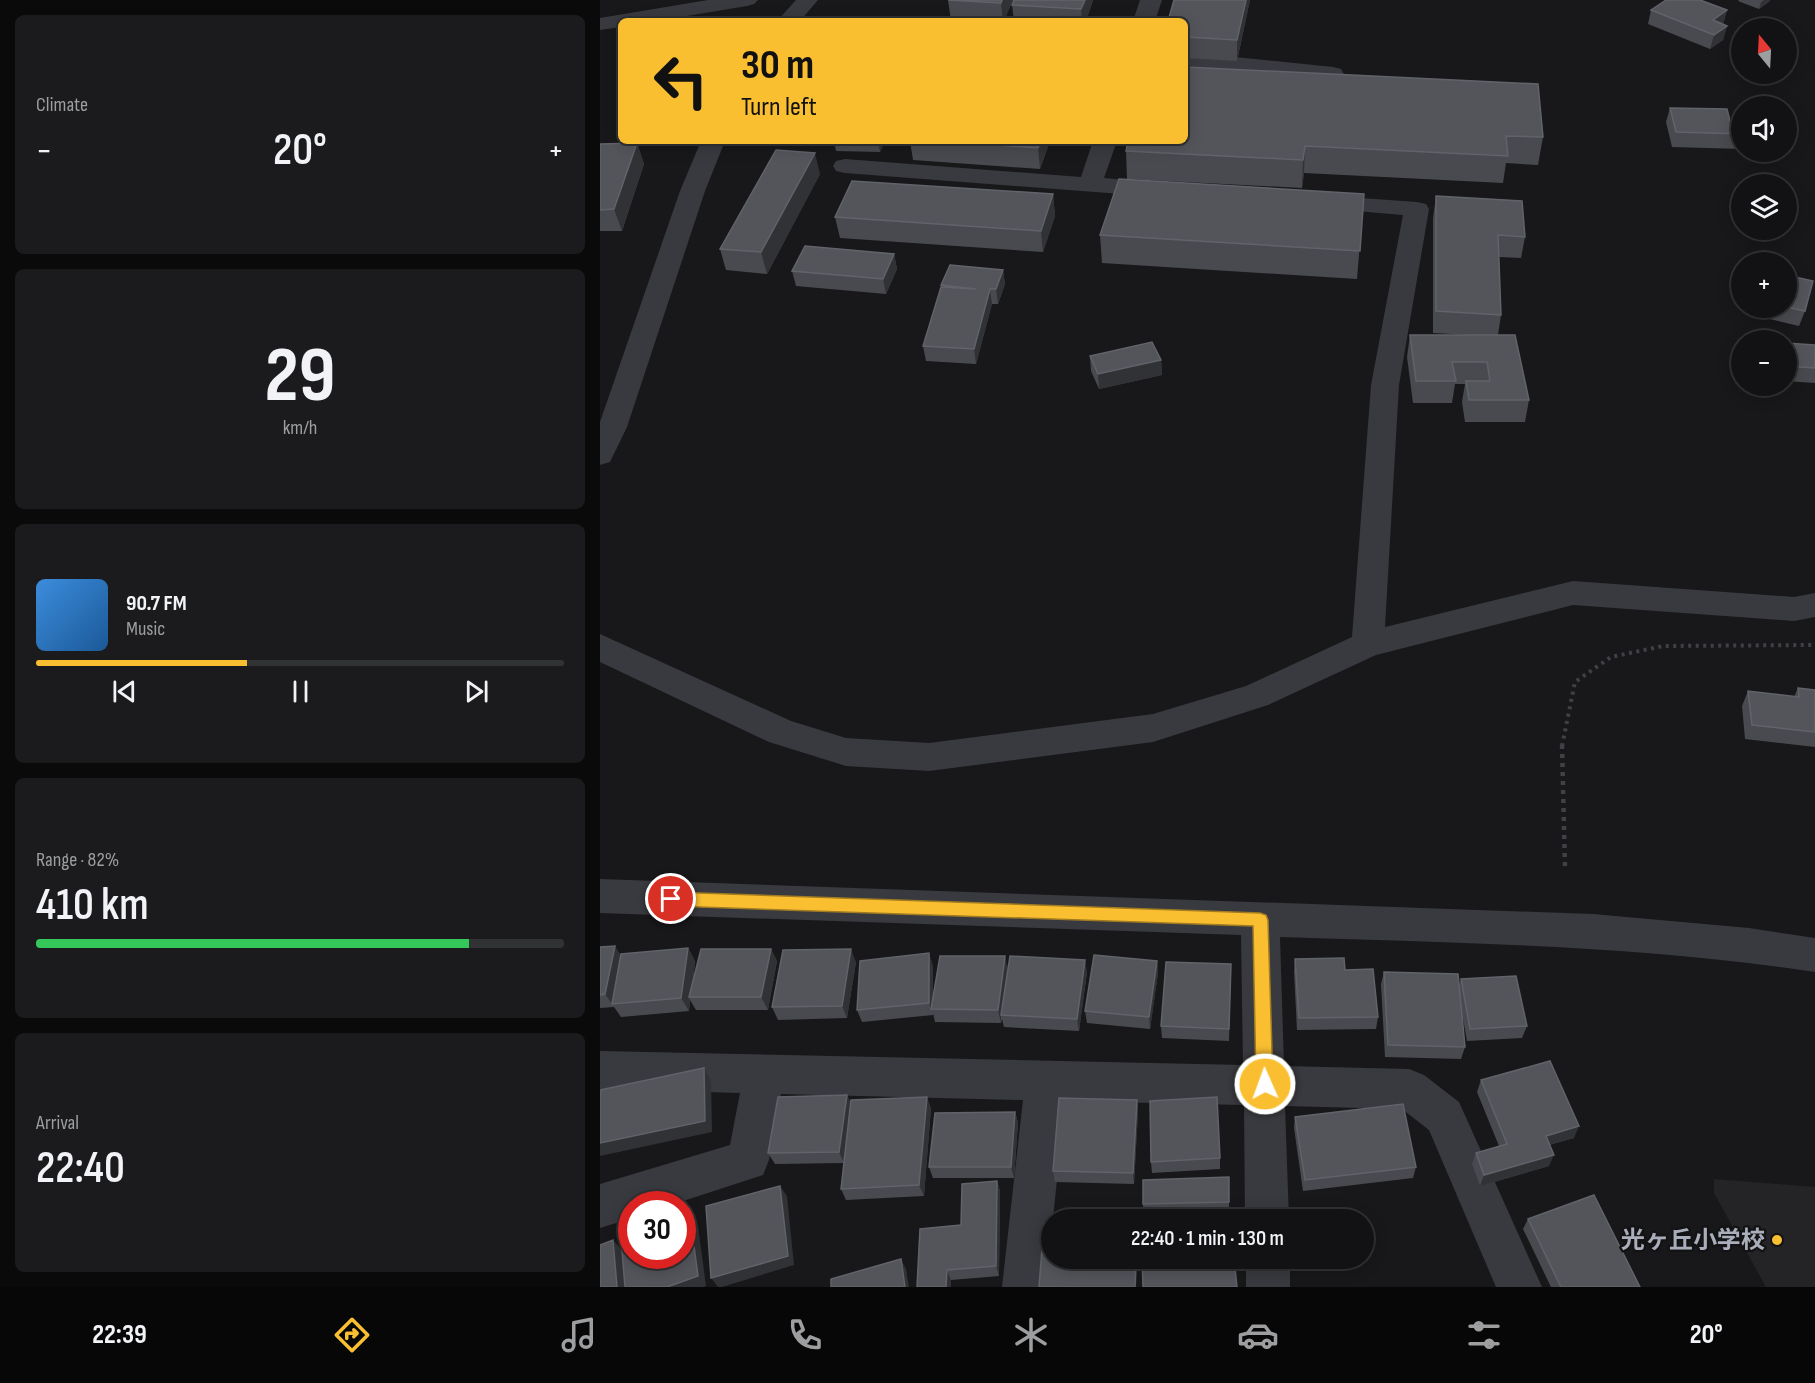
<!DOCTYPE html>
<html lang="en">
<head>
<meta charset="utf-8">
<style>
  :root { --surface:#121214; --page:#1b1b1d; --text:#f1f3f6; --muted:#9c9ea0; --line:#313234; --accent:#f9bf31 }
  body { margin:0; font-family:"Sofia Sans Condensed","Noto Sans JP",sans-serif; background:var(--page); color:var(--text); height:100vh; display:flex; flex-direction:column; font-size:22px; white-space:nowrap }
  * { box-sizing:border-box; margin:0 }
  p { font-size:20px; color:var(--muted) }
  .icon { flex:none; width:33px; height:33px; fill:none; stroke:currentColor; stroke-width:2; stroke-linecap:round; stroke-linejoin:round }
  .map { position:relative; flex:1; overflow:hidden }
  .drawer { display:flex; flex-direction:column; gap:15px; padding:15px; background:#0a0a0b; width:600px }
  .drawer>* { flex:none }
  .top-card { position:absolute; left:18px; top:18px; width:570px; height:126px; border-radius:9px; box-shadow:0 3px 15px #0003,0 0 0 2px var(--line); background:#f9bf31; color:#111; overflow:hidden }
  .needle { width:39px; rotate:342deg }
  .tools { position:absolute; left:1131px; top:18px; display:grid; gap:12px }
  .tools a { display:grid; place-items:center; width:66px; height:66px; border-radius:50%; background:var(--surface); box-shadow:0 3px 15px #0003,0 0 0 2px var(--line); font-size:30px }
  .speed { position:absolute; left:18px; top:1191px; display:flex; gap:12px; font-size:30px; font-weight:700; text-align:center }
  .speed>* { display:grid; place-content:center; width:78px; height:78px; border-radius:50%; background:var(--surface); box-shadow:0 3px 15px #0003,0 0 0 2px var(--line); line-height:1 }
  .speed .limit { border:9px solid #d22; background:#fff; color:#111 }
  .pin { position:absolute; display:grid; place-items:center; width:51px; height:51px; color:#fff; margin:-26px; border:3px solid #fff; border-radius:50%; box-shadow:0 2px 6px #0007 }
  .me { position:absolute; width:66px; margin:-33px; rotate:358deg; stroke-linejoin:round; filter:drop-shadow(0 0 4px #0008) }
  .turn { display:flex; align-items:center; gap:21px; height:126px; padding:0 24px; font-size:27px }
  .turn .icon { width:78px; height:78px; stroke-width:2.5 }
  .turn b { display:block; font-size:42px; line-height:51px }
  .big { font-size:45px; font-weight:600; line-height:1.1 }
  .drawer .card { flex:1; display:flex; flex-direction:column; justify-content:center; gap:9px; min-width:0; padding:0 21px; border-radius:9px; background:var(--page) }
  .drawer .dial { align-items:center; gap:0 }
  .dial b { font-size:78px; line-height:1 }
  .song { display:flex; align-items:center; gap:18px }
  .cover { width:72px; height:72px; border-radius:9px; background:linear-gradient(135deg,hsl(210 70% 55%),hsl(210 70% 35%)) }
  .played { height:6px; border-radius:3px; background:linear-gradient(90deg,var(--accent) 40%,var(--line) 40%) }
  .keys { display:flex; justify-content:space-around; direction:ltr }
  .heat { display:flex; justify-content:space-between; align-items:center; font-size:33px; direction:ltr }
  .charge { height:9px; border-radius:4px; background:linear-gradient(90deg,#34c759 82%,var(--line) 0) }
  .trip { position:absolute; left:441px; top:1209px; width:333px; height:60px; border-radius:30px; background:var(--surface); box-shadow:0 3px 15px #0003,0 0 0 2px var(--line); font-weight:600; line-height:60px; text-align:center }
  .menu { display:flex; height:96px; justify-content:space-around; align-items:center; background:#070708; color:var(--muted) }
  .menu .icon { width:42px; height:42px }
  .menu .selected { color:var(--accent) }
  .menu b { font-size:27px; color:var(--text) }
  main { display:flex; flex:1; min-height:0 }
  .map>svg:first-child { display:block }
  .built { fill:#242427 }
  .lines { fill:none; stroke-linecap:round; stroke-linejoin:round }
  .path-far1 { stroke:#3f4146; stroke-width:4; stroke-dasharray:3 4.5; stroke-linecap:butt }
  .path { stroke:#3f4146; stroke-width:4.5; stroke-dasharray:4 5; stroke-linecap:butt }
  .minor { fill:#393a3f; fill-rule:evenodd }
  .wall { fill:#494a4f }
  .shaded-wall { fill:#313235 }
  .building { fill:#54555b; stroke:#61636a; stroke-width:1.5 }
  .route { fill:#f9bf31; stroke:#a27c20; stroke-width:1.5 }
  .poi-dot { fill:#f9bf31; stroke:#131315; stroke-width:2 }
  .labels { text-anchor:middle; stroke-width:4.5; stroke-linejoin:round; paint-order:stroke }
  .near-poi-label { font-size:24px; font-weight:bold; fill:#aaaeba; stroke:#131315; text-anchor:end }
</style>
</head>
<body>
<main>
<section class="drawer">
<div class="card"><p>Climate</p>
<div class="heat"><a>−</a><b class="big">20°</b><a>+</a></div>
</div>
<div class="card dial"><b>29</b><p>km/h</p></div>
<div class="card">
<div class="song"><i class="cover"></i><div><b>90.7 FM</b><p>Music</p></div></div>
<div class="played"></div>
<div class="keys"><svg class="icon" aria-label="previous" viewBox="0 0 24 24"><path d="M18 5L8 12l10 7zM5 5v14"/></svg><svg class="icon" aria-label="pause" viewBox="0 0 24 24"><path d="M8 5v14M16 5v14"/></svg><svg class="icon" aria-label="next" viewBox="0 0 24 24"><path d="M6 5l10 7-10 7zM19 5v14"/></svg></div>
</div>
<div class="card"><p>Range · 82%</p><b class="big">410 km</b><div class="charge"></div></div>
<div class="card"><p>Arrival</p><b class="big">22:40</b></div>
</section>
<div class="map">
<svg width="1215" height="1287" viewBox="0 0 1215 1287">
  <rect width="100%" height="100%" fill="#18181a"/>
  <!-- built -->
  <path class="built" d="M 1114,1179 L 1215,1187 L 1215,1287 L 1166,1287 L 1114,1193 Z"/>
  <g class="lines">
    <!-- path-far1 -->
    <path class="path-far1" d="M 962,746 L 975,682 L 1011,657 L 1063,646 L 1215,645"/>
    <!-- path -->
    <path class="path" d="M 962,745 L 965,868"/>
    <!-- minor -->
    <path class="minor" d="M 108,0 L 158,0 L 154,4 L 147,6 L 57,21 L 21,21 L 21,27 L 0,30 L 0,18 Z
      M 196,0 L 218,0 L 200,21 L 177,21 Z
      M 540,0 L 562,0 L 555,21 L 533,21 Z
      M 585,52 L 733,67 L 741,69 L 744,74 L 741,79 L 733,81 L 585,66 Z
      M 101,141 L 125,141 L 105,191 L 27,427 L 10,462 L 0,465 L 0,422 L 80,191 Z
      M 493,141 L 517,141 L 504,178 L 561,183 L 570,185 L 573,190 L 570,195 L 561,197 L 245,173 L 236,171 L 233,166 L 236,161 L 245,159 L 481,177 Z
      M 718,195 L 817,202 L 826,204 L 829,209 L 799,385 L 785,627 L 973,581 L 1194,597 L 1215,593 L 1215,617 L 1194,621 L 973,605 L 776,655 L 668,705 L 553,742 L 329,771 L 246,766 L 169,742 L 0,662 L 0,634 L 191,721 L 246,738 L 329,743 L 553,714 L 646,686 L 752,637 L 771,385 L 803,215 L 709,207 L 706,202 L 709,197 Z
      M 0,879 L 993,914 L 1149,928 L 1215,938 L 1215,972 C 1038,945 859,943 680,937 L 684,1066 L 809,1069 L 824,1075 L 859,1102 L 942,1287 L 896,1287 L 829,1130 L 802,1109 L 685,1106 L 689,1220 L 645,1220 L 644,1105 L 465,1101 L 446,1287 L 402,1287 L 423,1100 L 181,1094 L 169,1160 L 163,1175 L 74,1204 L 32,1204 L 32,1218 L 0,1228 L 0,1184 L 130,1145 L 140,1093 L 0,1089 L 0,1051 L 643,1065 L 641,935 L 0,913 Z
      M 646,1258 L 690,1258 L 690,1287 L 646,1287 Z"/>
  </g>
  <!-- wall -->
  <path class="wall" d="M 348,0 L 413,0 L 404,21 L 351,21 Z
    M 414,0 L 493,0 L 486,21 L 414,21 L 412,5 Z
    M 574,0 L 650,0 L 637,61 L 586,58 L 586,54 L 585,54 L 585,21 Z
    M 1139,0 L 1170,0 L 1170,1 L 1159,9 L 1138,1 Z
    M 1051,10 L 1127,10 L 1123,24 L 1127,26 L 1123,40 L 1110,49 L 1048,24 Z
    M 585,67 L 943,137 L 938,165 L 906,163 L 903,183 L 704,173 L 702,188 L 527,179 L 526,151 Z
    M 1070,108 L 1130,121 L 1142,121 L 1142,149 L 1072,147 L 1066,122 Z
    M 234,141 L 285,141 L 280,152 L 236,151 Z
    M 310,141 L 450,141 L 440,169 L 313,160 Z
    M 37,143 L 44,164 L 22,231 L 0,231 L 0,144 Z
    M 220,174 L 167,274 L 126,270 L 120,249 Z
    M 453,194 L 455,216 L 443,252 L 240,238 L 235,217 Z
    M 764,194 L 757,279 L 502,263 L 500,235 Z
    M 836,196 L 925,237 L 921,258 L 899,257 L 901,315 L 898,335 L 929,400 L 925,422 L 865,422 L 862,402 L 865,384 L 855,384 L 852,403 L 813,403 L 807,357 L 810,335 L 870,335 L 833,333 L 833,218 Z
    M 294,254 L 297,269 L 286,294 L 196,286 L 192,271 Z
    M 403,270 L 405,284 L 398,304 L 392,304 L 376,364 L 326,361 L 323,346 L 342,287 L 341,285 Z
    M 1186,275 L 1205,311 L 1199,326 L 1170,319 L 1173,308 L 1186,308 Z
    M 1186,343 L 1215,345 L 1215,383 L 1186,381 Z
    M 490,356 L 561,360 L 562,375 L 499,389 L 491,371 Z
    M 1198,688 L 1215,690 L 1215,747 L 1145,739 L 1142,706 L 1148,691 L 1194,697 Z
    M 0,947 L 21,956 L 88,948 L 95,961 L 93,982 L 171,949 L 177,961 L 168,1010 L 96,1010 L 90,1000 L 89,1011 L 21,1017 L 14,1007 L 0,1008 Z
    M 695,959 L 778,1017 L 776,1029 L 697,1030 L 694,972 Z
    M 557,961 L 558,973 L 550,1029 L 487,1023 L 485,1011 Z
    M 256,962 L 247,1018 L 178,1020 L 172,1007 Z
    M 631,964 L 629,1041 L 562,1038 L 561,1026 Z
    M 333,966 L 333,1001 L 408,969 L 487,972 L 479,1031 L 404,1027 L 402,1019 L 401,1023 L 335,1022 L 333,1013 L 333,1015 L 262,1022 L 257,1010 Z
    M 784,972 L 859,986 L 861,979 L 927,1026 L 922,1038 L 867,1041 L 862,1013 L 865,1047 L 861,1059 L 785,1057 L 781,984 Z
    M 881,1080 L 974,1138 L 949,1145 L 949,1166 L 880,1186 L 872,1164 L 876,1153 L 899,1146 L 877,1092 Z
    M 247,1095 L 251,1104 L 331,1108 L 324,1196 L 246,1200 L 241,1189 L 244,1163 L 175,1164 L 168,1153 Z
    M 537,1100 L 538,1111 L 534,1184 L 455,1182 L 453,1171 Z
    M 415,1112 L 418,1123 L 414,1178 L 333,1178 L 329,1167 Z
    M 695,1117 L 816,1167 L 813,1178 L 703,1191 L 694,1128 Z
    M 620,1158 L 620,1169 L 552,1173 L 551,1162 Z
    M 629,1177 L 629,1207 L 543,1210 L 543,1204 Z
    M 397,1181 L 400,1191 L 399,1276 L 351,1280 L 317,1287 L 361,1225 Z
    M 928,1219 L 1040,1287 L 951,1287 L 923,1229 Z"/>
  <!-- shaded-wall -->
  <path class="shaded-wall" d="M 402,0 L 413,0 L 404,21 L 403,21 L 401,3 Z
    M 485,0 L 493,0 L 486,21 L 482,21 L 481,9 Z
    M 646,0 L 650,0 L 637,61 L 637,40 Z
    M 1164,0 L 1170,0 L 1170,1 L 1159,9 L 1161,2 Z
    M 1127,10 L 1123,24 L 1109,34 L 1113,20 Z
    M 1127,26 L 1123,40 L 1110,49 L 1114,35 Z
    M 278,141 L 285,141 L 280,152 Z
    M 440,141 L 450,141 L 440,169 L 438,148 Z
    M 37,143 L 44,164 L 22,231 L 14,209 Z
    M 705,146 L 704,173 L 702,188 L 703,160 Z
    M 215,153 L 220,174 L 167,274 L 161,252 Z
    M 453,194 L 455,216 L 443,252 L 441,231 Z
    M 294,254 L 297,269 L 286,294 L 283,279 Z
    M 403,270 L 405,284 L 398,304 L 396,289 Z
    M 390,289 L 392,304 L 376,364 L 374,349 Z
    M 561,360 L 562,375 L 499,389 L 498,374 Z
    M 15,946 L 23,959 L 12,1004 L 14,1007 L 5,994 Z
    M 88,948 L 95,961 L 91,997 L 89,997 L 90,1000 L 89,1011 L 81,998 Z
    M 171,949 L 177,961 L 168,1010 L 161,997 Z
    M 251,949 L 256,962 L 247,1018 L 242,1006 Z
    M 329,953 L 333,966 L 333,1009 L 331,1009 L 333,1015 L 329,1003 Z
    M 405,956 L 408,969 L 401,1015 L 401,1023 L 398,1010 Z
    M 485,960 L 487,972 L 479,1031 L 477,1019 Z
    M 557,961 L 558,973 L 550,1029 L 549,1017 Z
    M 104,1068 L 111,1080 L 112,1132 L 0,1156 L 0,1143 Z
    M 247,1095 L 252,1107 L 244,1163 L 239,1152 Z
    M 327,1097 L 331,1108 L 324,1196 L 319,1185 Z
    M 537,1100 L 538,1111 L 534,1184 L 533,1173 Z
    M 415,1112 L 418,1123 L 414,1178 L 411,1167 Z
    M 979,1126 L 974,1138 L 941,1147 L 946,1136 Z
    M 954,1155 L 949,1166 L 880,1186 L 884,1175 Z
    M 397,1181 L 400,1191 L 399,1276 L 396,1266 Z
    M 180,1186 L 187,1196 L 194,1265 L 122,1287 L 118,1287 L 111,1278 Z
    M 90,1216 L 98,1226 L 106,1286 L 104,1287 L 67,1287 Z
    M 13,1240 L 22,1250 L 26,1287 L 17,1287 Z
    M 536,1258 L 538,1258 L 536,1287 L 535,1287 Z
    M 301,1259 L 306,1269 L 309,1287 L 305,1287 Z
    M 347,1270 L 351,1280 L 351,1287 L 346,1287 Z"/>
  <!-- building -->
  <path class="building" d="M 348,0 L 402,0 L 401,3 Z
    M 414,0 L 485,0 L 481,9 L 412,5 Z
    M 574,0 L 646,0 L 637,40 L 586,37 L 587,33 L 585,33 L 585,21 L 568,21 Z
    M 1066,0 L 1100,0 L 1127,10 L 1113,20 L 1127,26 L 1114,35 L 1051,10 Z
    M 585,67 L 938,84 L 943,137 L 906,136 L 908,156 L 705,146 L 703,160 L 526,151 L 528,141 L 585,141 Z
    M 1070,108 L 1127,109 L 1130,121 L 1142,121 L 1142,134 L 1076,132 Z
    M 344,141 L 440,141 L 438,148 Z
    M 37,143 L 14,209 L 0,210 L 0,144 Z
    M 176,150 L 215,153 L 161,252 L 120,249 Z
    M 519,179 L 764,194 L 760,251 L 500,235 Z
    M 252,181 L 453,194 L 441,231 L 235,217 Z
    M 836,196 L 922,201 L 925,237 L 898,235 L 901,315 L 836,311 Z
    M 205,246 L 294,254 L 283,279 L 192,271 Z
    M 350,265 L 403,270 L 396,289 L 390,289 L 374,349 L 323,346 L 341,287 L 376,289 L 341,285 Z
    M 1186,275 L 1213,281 L 1205,311 L 1186,307 Z
    M 810,335 L 915,335 L 929,400 L 869,400 L 866,381 L 890,381 L 887,362 L 852,362 L 856,381 L 816,381 Z
    M 552,342 L 561,360 L 498,374 L 490,356 Z
    M 1186,343 L 1215,345 L 1215,368 L 1186,366 Z
    M 1198,688 L 1215,690 L 1215,732 L 1152,725 L 1148,691 L 1199,697 Z
    M 15,946 L 5,994 L 0,995 L 0,947 Z
    M 88,948 L 81,998 L 12,1004 L 21,954 Z
    M 101,949 L 171,949 L 161,997 L 89,997 Z
    M 251,949 L 242,1006 L 172,1007 L 183,950 Z
    M 329,953 L 329,1003 L 257,1010 L 260,961 Z
    M 494,955 L 557,961 L 549,1017 L 485,1011 Z
    M 340,956 L 405,956 L 398,1010 L 331,1009 Z
    M 410,956 L 485,960 L 477,1019 L 401,1015 Z
    M 744,958 L 745,970 L 773,969 L 778,1017 L 699,1018 L 695,959 Z
    M 566,962 L 631,964 L 629,1029 L 561,1026 Z
    M 784,972 L 858,974 L 865,1047 L 788,1045 Z
    M 916,976 L 927,1026 L 870,1029 L 861,979 Z
    M 950,1061 L 979,1126 L 946,1136 L 954,1155 L 884,1175 L 876,1153 L 907,1144 L 881,1080 Z
    M 104,1068 L 105,1121 L 0,1143 L 0,1090 Z
    M 247,1095 L 239,1152 L 168,1153 L 178,1097 Z
    M 327,1097 L 319,1185 L 241,1189 L 251,1100 Z
    M 617,1097 L 620,1158 L 551,1162 L 550,1101 Z
    M 459,1098 L 537,1100 L 533,1173 L 453,1171 Z
    M 803,1104 L 816,1167 L 705,1180 L 695,1117 Z
    M 415,1112 L 411,1167 L 329,1167 L 335,1113 Z
    M 629,1177 L 629,1202 L 543,1204 L 543,1180 Z
    M 397,1181 L 396,1266 L 347,1270 L 346,1287 L 317,1287 L 320,1229 L 361,1225 L 362,1184 Z
    M 180,1186 L 188,1256 L 111,1278 L 106,1206 Z
    M 994,1195 L 1040,1287 L 961,1287 L 928,1219 Z
    M 90,1216 L 98,1276 L 67,1287 L 25,1287 L 21,1239 L 32,1235 L 32,1256 L 82,1256 L 82,1218 Z
    M 630,1216 L 631,1220 L 578,1220 Z
    M 444,1223 L 452,1223 L 452,1258 L 536,1258 L 535,1287 L 439,1287 Z
    M 13,1240 L 17,1287 L 0,1287 L 0,1245 Z
    M 542,1258 L 634,1258 L 637,1287 L 543,1287 Z
    M 301,1259 L 305,1287 L 231,1287 L 231,1279 Z"/>
  <!-- route -->
  <path class="route" d="M 71,892 L 660,913 L 666,915 L 668,920 L 673,1084 L 671,1090 L 665,1092 L 659,1090 L 656,1084 L 653,926 L 71,906 L 65,904 L 63,899 L 65,894 Z"/>
  <!-- markers -->
  <circle class="poi-dot" cx="1177" cy="1240" r="6"/>
  <g class="labels">
    <!-- near-poi labels -->
    <g class="near-poi-label">
      <text x="1165" y="1248">光ヶ丘小学校</text>
    </g>
  </g>
</svg>
<div class="tools">
<a><svg class="needle" viewBox="-14 -14 28 28"><path d="M0-13l5 13h-10z" fill="#e53935"/><path d="M0 13l5-13h-10z" fill="#9c9ea0"/></svg></a>
<a><svg class="icon" aria-label="sound" viewBox="0 0 24 24"><path d="M4 9h4l5-4v14l-5-4H4zM17 9q2 3 0 6"/></svg></a>
<a><svg class="icon" aria-label="layers" viewBox="0 0 24 24"><path d="M12 4l9 5-9 5-9-5zM3 14l9 5 9-5"/></svg></a>
<a>+</a>
<a>−</a>
</div>
<div class="speed"><div class="limit">30</div></div>
<div class="pin" style="left:71px;top:899px;background:#d93025"><svg class="icon" aria-label="arrive" viewBox="0 0 24 24"><path d="M6 21V4h12l-3 4 3 4H6"/></svg></div>
<svg class="me" style="left:665px;top:1084px" viewBox="-20 -20 40 40"><circle r="17" fill="#f9bf31" stroke="#fff" stroke-width="3"/><path d="M0-11L8 9 0 5-8 9z" fill="#fff"/></svg>
<div class="trip">22:40 · 1 min · 130 m</div>
<div class="top-card">
<div class="turn"><svg class="icon" aria-label="left" viewBox="0 0 24 24"><path d="M17 20v-9H6M10 6l-5 5 5 5"/></svg><div><b>30 m</b>Turn left</div></div>
</div>
</div>
</main>
<nav class="menu">
<b>22:39</b>
<svg class="icon selected" aria-label="directions" viewBox="0 0 24 24"><path d="M12 3l9 9-9 9-9-9zM9 14v-3h6M13 9l2 2-2 2"/></svg>
<svg class="icon" aria-label="music" viewBox="0 0 24 24"><path d="M9 18V5l10-2v13"/><circle cx="6" cy="18" r="3"/><circle cx="16" cy="16" r="3"/></svg>
<svg class="icon" aria-label="phone" viewBox="0 0 24 24"><path d="M5 4h4l2 5-3 2q2 4 5 5l2-3 5 2v4C11 20 4 13 5 4z"/></svg>
<svg class="icon" aria-label="climate" viewBox="0 0 24 24"><path d="M12 3v18M4 7l16 10M4 17L20 7"/></svg>
<svg class="icon" aria-label="car" viewBox="0 0 24 24"><path d="M5 17H2v-5l4-1 3-4h7l3 4 3 1v5h-3M9 17h6M6 11h13"/><circle cx="7" cy="17" r="2"/><circle cx="17" cy="17" r="2"/></svg>
<svg class="icon" aria-label="filters" viewBox="0 0 24 24"><path d="M4 7h16M4 17h16"/><circle cx="9" cy="7" r="2"/><circle cx="15" cy="17" r="2"/></svg>
<b>20°</b>
</nav>
</body>
</html>
